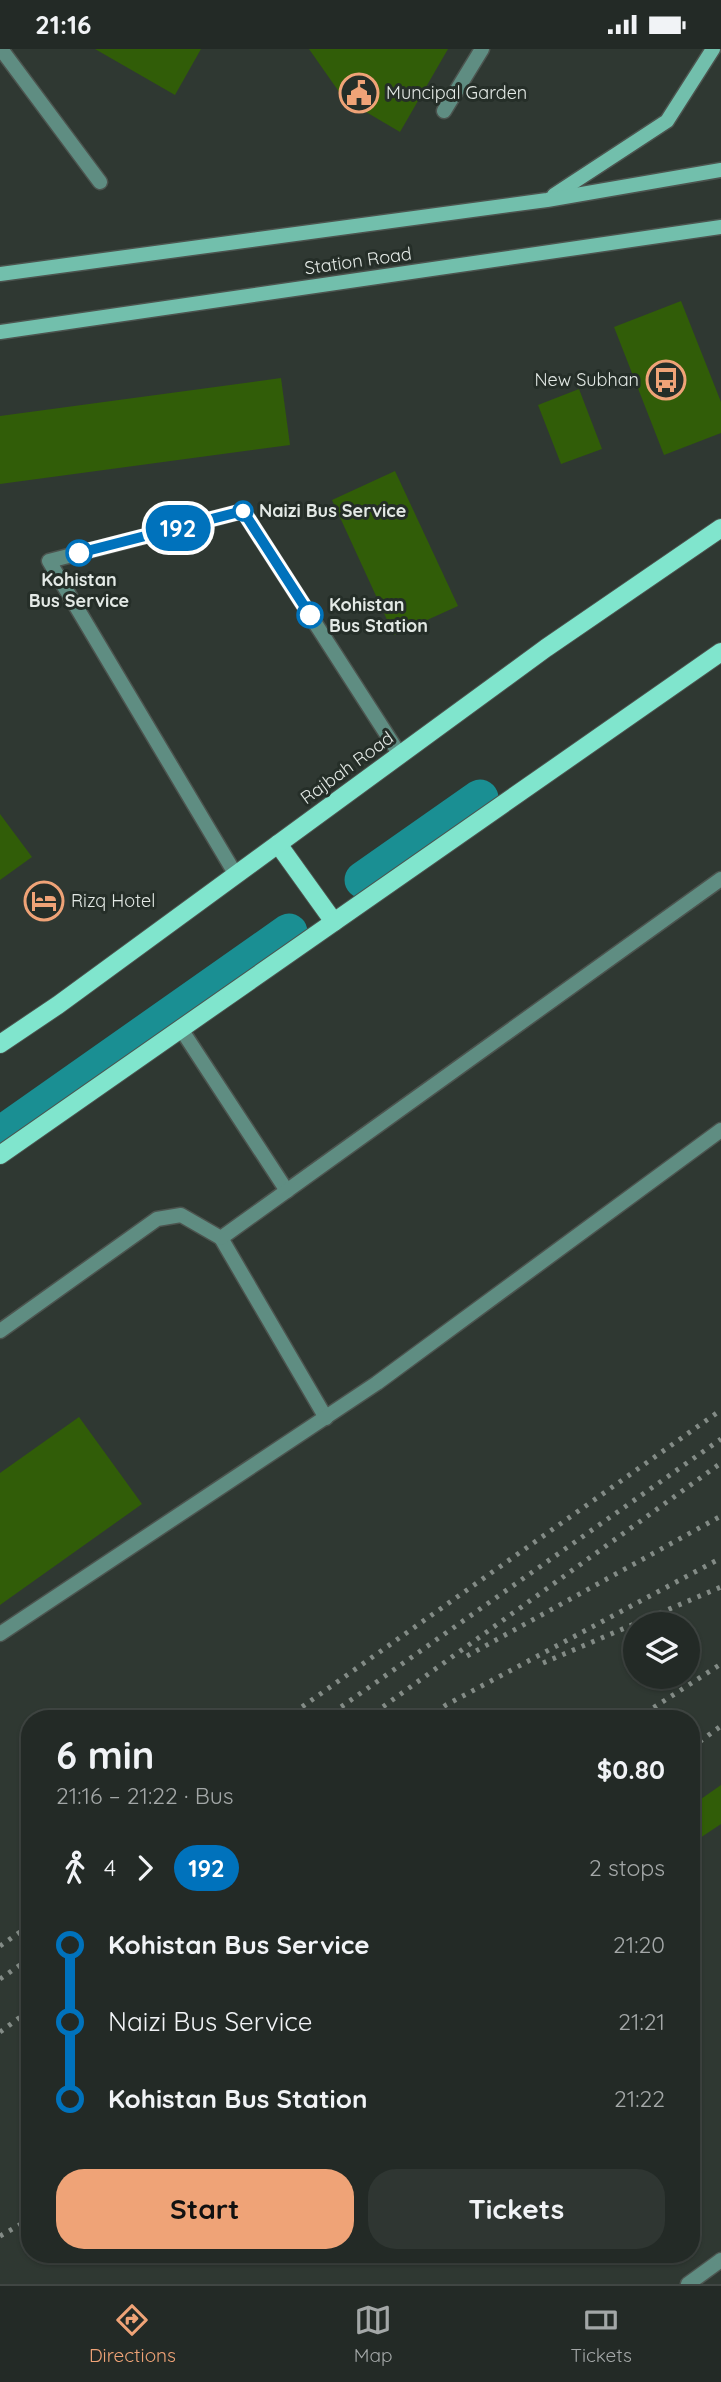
<!DOCTYPE html>
<html lang="en">
<head>
<meta charset="utf-8">
<style>
  :root { --surface:#232a26; --page:#2f3632; --text:#f1f3f6; --muted:#a3a7a7; --line:#404643; --accent:#efa377 }
  body { margin:0; font-family:Quicksand,sans-serif; background:var(--page); color:var(--text); height:100vh; display:flex; flex-direction:column; font-size:26px; white-space:nowrap }
  * { box-sizing:border-box; margin:0 }
  p { font-size:23px; color:var(--muted) }
  .icon { flex:none; width:38px; height:38px; fill:none; stroke:currentColor; stroke-width:2; stroke-linecap:round; stroke-linejoin:round }
  .map { position:relative; flex:1; overflow:hidden }
  .side { position:absolute; left:21px; top:1661px; width:679px; height:553px; display:flex; flex-direction:column; background:var(--surface); border-radius:28px; box-shadow:0 2px 5px #0004,0 0 0 2px var(--line) }
  .side>* { flex:none }
  .badge { padding:0 14px; border-radius:23px; font-size:24px; line-height:46px }
  .controls { position:absolute; left:623px; top:1563px; display:grid; gap:14px }
  .controls a { display:grid; place-items:center; width:77px; height:77px; border-radius:50%; background:var(--surface); box-shadow:0 2px 5px #0004,0 0 0 2px var(--line); font-size:35px }
  .map>.badge { position:absolute; translate:-50% -50%; box-shadow:0 0 0 4px #fff }
  .legs { display:flex; align-items:center; gap:10px; height:77px; padding:0 35px; font-size:23px }
  .legs p { margin-inline-start:auto }
  .summary { display:flex; align-items:center; justify-content:space-between; height:119px; padding:0 35px }
  h1 { font-size:38px; font-weight:700; line-height:52px }
  .button { display:flex; gap:14px; margin-top:auto; padding:14px 35px }
  .button a { flex:1; height:80px; border-radius:28px; background:var(--accent); color:#111; font-size:28px; font-weight:700; line-height:80px; text-align:center }
  .button a+a { background:var(--page); color:var(--text) }
  ul { padding:0 35px; list-style:none }
  li { display:flex; align-items:center; gap:24px; height:77px; font-size:26px }
  li i { display:grid; place-items:center; width:10px; height:100%; margin:0 9px; background:currentColor }
  li i::after { content:''; width:18px; height:18px; margin:-9px; border:5px solid; border-radius:50%; background:var(--surface) }
  li p { margin-inline-start:auto }
  li:first-child i { background:linear-gradient(#0000 50%,currentColor 0) }
  li:last-child i { background:linear-gradient(currentColor 50%,#0000 0) }
  .status { display:flex; justify-content:space-between; align-items:center; height:49px; padding:0 35px; background:var(--surface); direction:ltr }
  .status svg { height:19px; fill:currentColor }
  .tabs { display:flex; justify-content:space-around; align-items:center; height:98px; border-top:2px solid var(--line); background:var(--surface); font-size:19px; color:var(--muted) }
  .tabs a { display:grid; justify-items:center; gap:4px }
  .tabs .selected { color:var(--accent) }
  .map>svg:first-child { display:block }
  .lines { fill:none; stroke-linecap:round; stroke-linejoin:round }
  .canal { stroke:#1a8f93; stroke-width:37 }
  .building { fill:#315d08 }
  .service-casing { stroke:#4c544f; stroke-width:17 }
  .minor-casing { stroke:#4c544f; stroke-width:17 }
  .secondary-casing { stroke:#4c544f; stroke-width:17 }
  .primary-casing { stroke:#4c544f; stroke-width:20 }
  .service { stroke:#5f8d82; stroke-width:14 }
  .minor { stroke:#5f8d82; stroke-width:14 }
  .secondary { stroke:#72bfac; stroke-width:14 }
  .primary { stroke:#80e5cd; stroke-width:18 }
  .rail { stroke:#838b86; stroke-width:5; stroke-dasharray:3.5 7; stroke-linecap:butt }
  .line-1-casing { stroke:#fff; stroke-width:16 }
  .line-1 { stroke:#0072bc; stroke-width:10 }
  .stop-1-dot { fill:#fff; stroke:#0072bc; stroke-width:3.5 }
  .labels { text-anchor:middle; stroke-width:6; stroke-linejoin:round; paint-order:stroke }
  .poi-label { font-size:18px; fill:#e3e9e5; stroke:#252e28; text-anchor:start }
  .street-label { font-size:18px; fill:#e3e9e5; stroke:#252e28 }
  .stop-label { font-size:18px; font-weight:bold; fill:#e3e9e5; stroke:#252e28; text-anchor:start }
</style>
</head>
<body>
<div class="status"><b>21:16</b><svg viewBox="0 0 49 12"><path d="M0 12V9h3v3zM5 12V6h3v6zM10 12V3h3v9zM15 12V0h3v12zM26 1h20v11H26zM47 4h2v5h-2z"/></svg></div>
<div class="map">
<svg width="721" height="2235" viewBox="0 0 721 2235">
  <rect width="100%" height="100%" fill="#2f3832"/>
  <g class="lines">
    <!-- canal -->
    <g class="canal">
      <path d="M363 831 480 749"/>
      <path d="M0 1086 289 883"/>
    </g>
  </g>
  <!-- building -->
  <g class="building">
    <path d="M95 0H201L175 46Z"/>
    <path d="M309 0H448L400 83 344 50Z"/>
    <path d="M681 252 721 353V384L664 406 614 278Z"/>
    <path d="M281 329 290 396 0 435V367Z"/>
    <path d="M579 340 602 400 561 415 538 356Z"/>
    <path d="M395 422 458 557 394 586 332 451Z"/>
    <path d="M0 765 32 808 0 831Z"/>
    <path d="M79 1368 142 1455 0 1556V1424Z"/>
    <path d="M721 1736V1775L691 1795V1757Z"/>
  </g>
  <g class="lines">
    <defs>
      <g id="service">
        <path d="M444 62 482 0"/>
        <path d="M236 826 49 512 243 462 400 706"/>
      </g>
      <g id="minor">
        <path d="M1 0 100 133"/>
        <path d="M181 980 287 1142"/>
        <path d="M221 1189 326 1369"/>
        <path d="M0 1282 157 1170 181 1166 221 1189 721 830"/>
        <path d="M0 1585 377 1334 721 1081"/>
        <path d="M688 2235 721 2211"/>
      </g>
      <g id="secondary">
        <path d="M554 146 667 72 713 0"/>
        <path d="M0 225 547 151 721 121"/>
        <path d="M0 283 721 178"/>
      </g>
      <g id="primary">
        <path d="M278 795 334 873"/>
        <path d="M0 995 58 956 546 599 721 479"/>
        <path d="M0 1106 721 603"/>
      </g>
    </defs>
    <!-- service casing -->
    <use href="#service" class="service-casing"/>
    <!-- minor casing -->
    <use href="#minor" class="minor-casing"/>
    <!-- secondary casing -->
    <use href="#secondary" class="secondary-casing"/>
    <!-- primary casing -->
    <use href="#primary" class="primary-casing"/>
    <!-- service -->
    <use href="#service" class="service"/>
    <!-- minor -->
    <use href="#minor" class="minor"/>
    <!-- secondary -->
    <use href="#secondary" class="secondary"/>
    <!-- primary -->
    <use href="#primary" class="primary"/>
    <!-- rail -->
    <g class="rail">
      <path d="M467 1607 721 1467"/>
      <path d="M543 1614 721 1538"/>
      <path d="M285 1670 721 1361"/>
      <path d="M324 1670 721 1390"/>
      <path d="M366 1670 721 1414"/>
      <path d="M427 1670 446 1656 721 1509"/>
      <path d="M636 1670 721 1615"/>
      <path d="M691 1699 721 1677"/>
      <path d="M0 1897 30 1876"/>
      <path d="M0 1930 30 1909"/>
      <path d="M0 1983 30 1961"/>
      <path d="M0 2187 30 2170"/>
    </g>
  </g>
  <g class="lines">
    <defs>
      <path id="line-1" d="M79 504 243 462 310 566"/>
    </defs>
    <!-- line-1 casing -->
    <use href="#line-1" class="line-1-casing"/>
    <!-- line-1 -->
    <use href="#line-1" class="line-1"/>
  </g>
  <!-- icons -->
  <defs>
    <symbol id="civic-ring" viewBox="-11 -11 22 22"><circle r="9.5" fill="#252e28" stroke="#efa377" stroke-width="1.5"/><path d="M-.6-6.5H3V-4.5H.6V-3L4-1V1h2V6H-6V1h2V-1L-.6-3ZM-1.2 2.5V6h2.4V2.5Z" fill="#efa377"/></symbol>
    <symbol id="bus-ring" viewBox="-11 -11 22 22"><circle r="9.5" fill="#252e28" stroke="#efa377" stroke-width="1.5"/><path d="M-5-6H5V4H4V6H2V4H-2V6H-4V4H-5ZM-3.5-4V0h7V-4ZM-3.5 1.2v1.5H-2V1.2ZM2 1.2v1.5H3.5V1.2Z" fill="#efa377"/></symbol>
    <symbol id="hotel-ring" viewBox="-11 -11 22 22"><circle r="9.5" fill="#252e28" stroke="#efa377" stroke-width="1.5"/><path d="M-6-4.5h1.5V1H6V5H4.5V3h-9V5H-6ZM-4 0a1.8 1.8 0 1 1 3.6 0ZM.5 0V-2.5h3Q6-2.5 6 0Z" fill="#efa377"/></symbol>
  </defs>
  <g fill-rule="evenodd">
    <use href="#civic-ring" x="337" y="22" width="44" height="44"/>
    <use href="#bus-ring" x="644" y="309" width="44" height="44"/>
    <use href="#hotel-ring" x="22" y="830" width="44" height="44"/>
  </g>
  <!-- markers -->
  <g class="stop-1-dot">
    <circle cx="243" cy="462" r="9"/>
    <circle cx="79" cy="504" r="12"/>
    <circle cx="310" cy="566" r="12"/>
  </g>
  <g class="labels">
    <!-- poi labels -->
    <g class="poi-label">
      <text x="386" y="50">Muncipal Garden</text>
      <text x="639" y="337" text-anchor="end">New Subhan</text>
      <text x="71" y="858">Rizq Hotel</text>
    </g>
    <!-- street labels -->
    <g class="street-label">
      <text transform="translate(358 212) rotate(-8)" y="6">Station Road</text>
      <text transform="translate(347 719) rotate(-36)" y="6">Rajbah Road</text>
    </g>
    <!-- stop labels -->
    <g class="stop-label">
      <text x="259" y="468">Naizi Bus Service</text>
      <text x="79" y="537" text-anchor="middle">Kohistan<tspan x="79" dy="21">Bus Service</tspan></text>
      <text x="329" y="562">Kohistan<tspan x="329" dy="21">Bus Station</tspan></text>
    </g>
  </g>
</svg>
<div class="controls">
<a><svg class="icon" aria-label="layers" viewBox="0 0 24 24"><path d="M12 4l9 5-9 5-9-5zM3 14l9 5 9-5"/></svg></a>
</div>
<b class="badge" style="left:178px;top:479px;background:#0072bc;color:#fff">192</b>
<section class="side">
<div class="summary"><div><h1>6 min</h1><p>21:16 – 21:22 · Bus</p></div><b>$0.80</b></div>
<div class="legs"><svg class="icon" aria-label="walk" viewBox="0 0 24 24"><circle cx="13" cy="4" r="2"/><path d="M13 8l-2 6 4 7M11 14l-3 7M7 12l3-4h3l4 4"/></svg>4<svg class="icon" aria-label="forward" viewBox="0 0 24 24"><path d="M9 5l7 7-7 7"/></svg><b class="badge" style="background:#0072bc;color:#fff">192</b><p>2 stops</p></div>
<ul>
<li><i style="color:#0072bc"></i><b>Kohistan Bus Service</b><p>21:20</p></li>
<li><i style="color:#0072bc"></i><span>Naizi Bus Service</span><p>21:21</p></li>
<li><i style="color:#0072bc"></i><b>Kohistan Bus Station</b><p>21:22</p></li>
</ul>
<div class="button"><a>Start</a><a>Tickets</a></div>
</section>
</div>
<nav class="tabs">
<a class="selected"><svg class="icon" aria-label="directions" viewBox="0 0 24 24"><path d="M12 3l9 9-9 9-9-9zM9 14v-3h6M13 9l2 2-2 2"/></svg>Directions</a>
<a><svg class="icon" aria-label="map" viewBox="0 0 24 24"><path d="M3 6l6-2 6 2 6-2v14l-6 2-6-2-6 2zM9 4v14M15 6v14"/></svg>Map</a>
<a><svg class="icon" aria-label="tickets" viewBox="0 0 24 24"><path d="M3 7h18v10H3zM15 7v10"/></svg>Tickets</a>
</nav>
</body>
</html>
